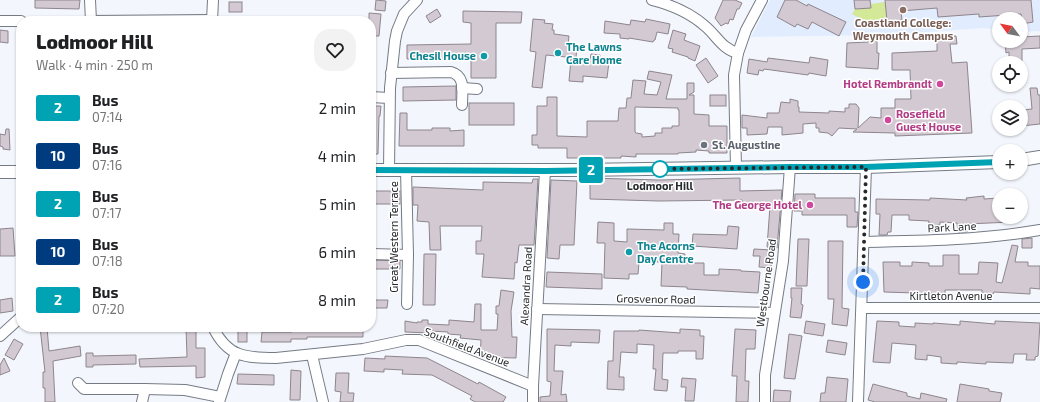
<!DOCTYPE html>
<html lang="en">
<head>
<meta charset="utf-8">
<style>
  :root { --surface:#fff; --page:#f2f2f2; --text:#202124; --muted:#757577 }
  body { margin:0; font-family:"Exo 2",sans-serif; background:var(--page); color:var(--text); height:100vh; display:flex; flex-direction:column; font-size:15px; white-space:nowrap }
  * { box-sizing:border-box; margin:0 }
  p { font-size:13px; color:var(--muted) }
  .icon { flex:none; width:22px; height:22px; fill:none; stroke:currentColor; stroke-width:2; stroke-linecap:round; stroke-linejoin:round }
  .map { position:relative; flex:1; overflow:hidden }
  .details { position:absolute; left:16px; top:16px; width:360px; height:316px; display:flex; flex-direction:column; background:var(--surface); border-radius:16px; box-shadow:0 1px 3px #0004 }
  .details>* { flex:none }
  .badge { padding:0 8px; border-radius:3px; font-size:14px; line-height:26px }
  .needle { width:26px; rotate:302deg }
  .buttons { position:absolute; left:992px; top:12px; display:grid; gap:8px }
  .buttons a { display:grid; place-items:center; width:36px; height:36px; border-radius:50%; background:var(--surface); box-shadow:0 1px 3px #0004; font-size:20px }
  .you { position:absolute; width:20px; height:20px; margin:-10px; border:3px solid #fff; border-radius:50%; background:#1a73e8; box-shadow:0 0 0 6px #1a73e833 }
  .map>.badge { position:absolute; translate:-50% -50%; box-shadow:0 0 0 2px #fff }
  .round { display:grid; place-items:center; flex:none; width:42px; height:42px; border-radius:16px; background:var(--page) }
  .head { display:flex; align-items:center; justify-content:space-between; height:68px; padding:0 20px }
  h1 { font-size:19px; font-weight:800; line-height:30px }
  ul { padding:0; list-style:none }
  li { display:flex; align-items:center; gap:12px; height:48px; padding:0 20px }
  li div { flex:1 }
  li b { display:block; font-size:15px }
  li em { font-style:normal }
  li .badge { min-width:44px; font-weight:700; text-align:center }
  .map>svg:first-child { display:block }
  .built { fill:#e1edfe }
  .green { fill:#d3e998 }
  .building { fill:#d3c9d2; stroke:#8e858d; fill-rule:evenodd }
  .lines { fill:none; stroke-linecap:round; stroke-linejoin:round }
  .minor-casing { stroke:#757b85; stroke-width:12 }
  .major-casing { stroke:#757b85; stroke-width:14 }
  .minor { stroke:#fff; stroke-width:10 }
  .major { stroke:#fff; stroke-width:12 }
  .line-casing { stroke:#fff; stroke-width:9 }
  .line { stroke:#00a3b4; stroke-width:6 }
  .walk { stroke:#26292d; stroke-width:4; stroke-dasharray:0 7.2 }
  .education-dot { fill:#8d6e63; stroke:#fff; stroke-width:1.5 }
  .culture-dot { fill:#0f9aa8; stroke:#fff; stroke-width:1.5 }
  .hotel-dot { fill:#d1479c; stroke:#fff; stroke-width:1.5 }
  .worship-dot { fill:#6b7280; stroke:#fff; stroke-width:1.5 }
  .stop-dot { fill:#fff; stroke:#00a3b4; stroke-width:2 }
  .labels { text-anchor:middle; stroke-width:3; stroke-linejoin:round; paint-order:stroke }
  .education-label { font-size:11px; font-weight:bold; fill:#785e54; stroke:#fff }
  .culture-label { font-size:11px; font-weight:bold; fill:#0d838f; stroke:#fff; text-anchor:start }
  .hotel-label { font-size:11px; font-weight:bold; fill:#b23c85; stroke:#fff; text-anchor:end }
  .worship-label { font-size:11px; font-weight:bold; fill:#5b616d; stroke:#fff; text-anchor:start }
  .stop-label { font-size:11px; font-weight:bold; fill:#26292d; stroke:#fff }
  .street-label { font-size:11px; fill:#26292d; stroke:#fff }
</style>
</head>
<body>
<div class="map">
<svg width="1040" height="402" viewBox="0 0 1040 402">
  <rect width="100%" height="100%" fill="#f3f7fd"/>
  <!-- built -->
  <path class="built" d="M770 0H1040V31L1021 32V19H999V30L984 28 885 35 751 37Z"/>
  <!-- green -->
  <path class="green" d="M885 2 887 21C871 23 866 22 852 14L855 9 871 8V4Z"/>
  <!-- building -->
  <g class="building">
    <path d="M35 0H80L79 9 35 8Z"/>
    <path d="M376 0 386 1 385 11 375 10Z"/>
    <path d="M723 0H735L742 3 739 9H737L733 20 730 19 728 24 726 23 721 26 715 18Z"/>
    <path d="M785 0H796L807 6 808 4 846 22 839 36 812 22 808 29 797 24 795 27 777 17Z"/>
    <path d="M854 0H870L871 8 855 9Z"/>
    <path d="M885 0H1031L1033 22 1022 24 1021 14 979 17V14L938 17 937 8 901 11 902 20 887 21Z"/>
    <rect x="229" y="2" width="13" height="10"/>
    <path d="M437 9 441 16 430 23 426 16Z"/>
    <path d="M463 11 522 12 521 23H496V78H471V58L407 59V45L471 44V23L463 22Z"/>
    <path d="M369 13 381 14 379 36H371V21H369Z"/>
    <path d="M533 19 545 20 544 23 553 24 552 30H554V34L569 36 568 45 577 46 576 58 546 55 542 88 532 87 536 52 530 51Z"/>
    <path d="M646 19 670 24 668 34 657 32 655 40H654L653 42 629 38V39L620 38V34L604 33 605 21 630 25 631 20 645 22Z"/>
    <path d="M0 30 8 31V43L0 42Z"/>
    <path d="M673 30 686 34 684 40 700 46 695 61 688 58V57L672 52 673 49 668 48Z"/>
    <path d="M937 36H956L957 44H950L952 63 967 62 972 133 895 136V133L853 132 857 129 839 128 832 136 828 133 819 132V128H816V123L803 124V133L782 135V127H768L767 134 747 135V128H742V115L767 118V113H779L781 102 790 103V99L798 101V107H799V112L829 113V111L845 112V108H849V104H856L859 108 858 128 870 117 881 118V108H895V99H911L910 70H892V53L937 51Z"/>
    <path d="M1040 36V48L1022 49V62L1009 63V52L1006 53 1005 41H1021V37Z"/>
    <path d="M868 41H877V53H879L878 69 846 67 847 43 868 42Z"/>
    <path d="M591 54 600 55 599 61 609 62 607 78 583 76V82L569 81 571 59 590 60Z"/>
    <path d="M810 57 828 60 826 76 809 73 808 75 764 69 763 71 759 70 758 75 747 73 749 59 767 62 768 58 809 63Z"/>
    <path d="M706 58 718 76 708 83 696 65Z"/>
    <path d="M649 71 672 75 666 99H687V83H694V92L689 95H694V114L709 115V126H727V153H709V151L696 150V152L678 153V154H636V157L621 156V158H567V148H538V145H532V135H537V106H547V97H557V136L587 137V121H618L619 108H626L627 98H631L633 80 646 81 644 94 657 95 661 82 647 79ZM635 107 678 108V110H679V126H672V128H662V133H655V136L642 137V134L636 133 635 132Z"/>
    <path d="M456 86V100L403 101V87Z"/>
    <path d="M1030 88H1037L1038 95H1040V124L1021 126V110L1032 109Z"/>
    <rect x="710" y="95" width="16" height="11"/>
    <rect x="469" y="103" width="45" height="22"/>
    <path d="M371 106H381L380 116H379L378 154H371Z"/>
    <path d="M400 113H407V130H432V128H450V131L464 130V146H399Z"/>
    <path d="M6 129H9L10 150 3 149V147L0 146V134L5 135Z"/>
    <path d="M590 178 659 180 740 178V191L782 190 777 248 767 247 770 206H742V200L659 201 590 199Z"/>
    <path d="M533 179H538L534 245H519L517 263 515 262 514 279 482 277 484 254H476V241H481L482 226H440L441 250H430L429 222 417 221 418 205H413V187L483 190V182L532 183Z"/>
    <path d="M551 180 577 181 574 245H560L559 259 547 258Z"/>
    <rect x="371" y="191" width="29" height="13"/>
    <path d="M795 194H815V198H855V212H858L857 227H847V215H802V211H794Z"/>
    <path d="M984 196V199L999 198V217H1012V222L966 224 967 232H958L957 223 940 222V225H937L936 231 928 230 929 221 909 220V215H892L891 232H888L887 235H879L880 214H876V199L930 200V198L967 200 966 198Z"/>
    <path d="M598 222 614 223V241L627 242V229L664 230V223H673V234H679L678 253 685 254 684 263H704V275H719V269L741 270V271L760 272 758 293 687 289V287L661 286 662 262H639L638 274H629V279L604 278 605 243H597Z"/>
    <path d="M728 226 739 227 737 249 692 246 693 234 727 235Z"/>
    <path d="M13 228 15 256H0V229Z"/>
    <path d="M1032 238V248H1022V239Z"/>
    <path d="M798 239H809L807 286H796Z"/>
    <path d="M828 241H843L842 308 849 309 847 326 832 324 834 299H828Z"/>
    <path d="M1012 245 1018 246 1015 262H1028V266H1040V289L1030 288V294L994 292 993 294 982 293V290H945V294L884 292 883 262H900V266H912V262L929 263V266H943V255H959V274H978L979 262 998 263 996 282 1002 283Z"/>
    <path d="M754 249 772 250 771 268 759 267 760 256H753Z"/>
    <path d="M424 254H436L435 305H423Z"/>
    <path d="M371 260 400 261V269H371Z"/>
    <path d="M547 272 602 274V289L546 287Z"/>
    <path d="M791 288H802L801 304 803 305 801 318 790 317 792 298H791Z"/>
    <path d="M501 290 514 292 511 311 512 337H517L516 358 480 357 481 340 460 338 461 335 448 334V332L430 331V333L405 332V321L417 323V322H422V320H428V324L449 325V320L474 322 475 304H481V330H497L498 314H496V306H499Z"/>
    <path d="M12 298 13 311 0 313V300Z"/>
    <path d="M371 300H388L387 308H371Z"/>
    <path d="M806 321 825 324 823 336 804 333Z"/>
    <path d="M877 321 899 322V326L915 327V323L933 324V323L960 325V321L995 324V321L1040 323 1038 356 1035 357V360H1026L1027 354H1014L1013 363 986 362V364L957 362V364L941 363V357L927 355V360L915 359 916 345 892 343 890 363 873 362Z"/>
    <path d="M40 327H47L49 351 80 346 81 356 53 361 55 402H45V388H43V372H45Z"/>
    <path d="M186 327H193V331H196V348H205V377L196 378V366L140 367 139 359 187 357Z"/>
    <rect x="238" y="327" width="9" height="15"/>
    <path d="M309 327H363V337H307V339H291V342H261L262 332H292V329H309Z"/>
    <path d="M547 329 600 330 599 343 571 342V346L555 345 554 371H563L561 395 566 394 567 402H540V397L550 396 551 382 547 381Z"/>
    <path d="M680 329 700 330V336H704L703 359H696V351H678V353H663L662 379 668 380 667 391 654 390 656 369H653L654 345 637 344V353L621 352 619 377H624V390L607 389 608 361H613L614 331H639V330L680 333Z"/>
    <path d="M735 329 756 330 755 349H746L745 381H749L748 402H736L737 376H732Z"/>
    <path d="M789 334 802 336 795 379 784 378Z"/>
    <path d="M14 339 23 344 14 360 5 355Z"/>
    <path d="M828 340 847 343 845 355 826 352Z"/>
    <path d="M86 353H93V356L136 355V364L93 365V367H86Z"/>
    <path d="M385 356 427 358 478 384 479 382 506 397 503 402H475L470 399 472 396 432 375 402 374 403 370 384 369V372L364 371 365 358 385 359Z"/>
    <path d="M4 358 10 371 0 375V365Z"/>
    <path d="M291 370 301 371 300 400H290Z"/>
    <path d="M336 373H349L348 393H354L353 402H340L341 392 335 391Z"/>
    <path d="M238 374 274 375V385L237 384Z"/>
    <path d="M827 377 848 379 846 402H820L821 393H825Z"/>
    <path d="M682 378 696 379 694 401H685L686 387H681Z"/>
    <path d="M873 384 907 393V396L920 399 921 393 947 399 946 402H875L868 400Z"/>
    <path d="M960 384 989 389V391L1002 393 1000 402H957Z"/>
    <path d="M774 390 791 391 790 402H773Z"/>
  </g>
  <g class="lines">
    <defs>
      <g id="minor">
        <path d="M90 0 91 21"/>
        <path d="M652 0C672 5 689 12 705 26 717 36 722 49 738 53L734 75 736 168"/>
        <path d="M0 21H21"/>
        <path d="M89 21 212 20"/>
        <path d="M212 21 213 0"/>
        <path d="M738 53 746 30 762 0"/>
        <path d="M391 73 451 72C466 76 462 92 462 105"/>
        <path d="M462 88 477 89"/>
        <path d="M371 97 389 98"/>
        <path d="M389 170 390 88 395 41 397 31 404 14 417 0"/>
        <path d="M406 170 408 255 407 304"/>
        <path d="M865 242C923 241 982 240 1040 230"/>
        <path d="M371 254 408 255"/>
        <path d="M862 308H1040"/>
        <path d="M537 309 774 313"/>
        <path d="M213 327C227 357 246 358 276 358L363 349 406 340H419L533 386"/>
        <path d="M0 336 21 317"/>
        <path d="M312 355 323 402"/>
        <path d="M78 383 84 389H145L185 390 220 397"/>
        <path d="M142 402 145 389"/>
        <path d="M219 402 228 374 236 353"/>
        <path d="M533 402V386L545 171"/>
        <path d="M765 402V375L783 261 790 167"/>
        <path d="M858 402 866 167"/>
      </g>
      <g id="major">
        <path d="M1021 160 1040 157"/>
        <path d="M371 170H579L790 167H866L999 162"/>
        <path d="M0 172H21"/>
      </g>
    </defs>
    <!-- minor casing -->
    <use href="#minor" class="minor-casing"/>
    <!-- major casing -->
    <use href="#major" class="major-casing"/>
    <!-- minor -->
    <use href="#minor" class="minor"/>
    <!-- major -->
    <use href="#major" class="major"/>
  </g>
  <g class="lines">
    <defs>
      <path id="line" d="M371 170 545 171 790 167H866L999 162"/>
    </defs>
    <!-- line casing -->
    <use href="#line" class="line-casing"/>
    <!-- line -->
    <use href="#line" class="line"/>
    <!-- walk -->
    <path class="walk" d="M660 169 866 167 863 282"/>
  </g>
  <!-- markers -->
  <circle class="education-dot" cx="903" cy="10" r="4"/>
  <g class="culture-dot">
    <circle cx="558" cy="53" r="4"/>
    <circle cx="484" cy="56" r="4"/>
    <circle cx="629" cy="252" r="4"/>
  </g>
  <g class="hotel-dot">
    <circle cx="940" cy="84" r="4"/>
    <circle cx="888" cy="120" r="4"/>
    <circle cx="810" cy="205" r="4"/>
  </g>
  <circle class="worship-dot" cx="704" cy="145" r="4"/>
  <circle class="stop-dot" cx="660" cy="169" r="8"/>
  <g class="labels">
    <!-- education labels -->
    <g class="education-label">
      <text x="903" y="27">Coastland College:<tspan x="903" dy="13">Weymouth Campus</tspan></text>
    </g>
    <!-- culture labels -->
    <g class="culture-label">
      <text x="566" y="51">The Lawns<tspan x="566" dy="13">Care Home</tspan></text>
      <text x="476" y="60" text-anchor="end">Chesil House</text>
      <text x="637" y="250">The Acorns<tspan x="637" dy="13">Day Centre</tspan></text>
    </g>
    <!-- hotel labels -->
    <g class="hotel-label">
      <text x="932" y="88">Hotel Rembrandt</text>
      <text x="896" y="118" text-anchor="start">Rosefield<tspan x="896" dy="13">Guest House</tspan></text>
      <text x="802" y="209">The George Hotel</text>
    </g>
    <!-- worship labels -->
    <g class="worship-label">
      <text x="712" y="149">St. Augustine</text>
    </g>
    <!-- stop labels -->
    <g class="stop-label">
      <text x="660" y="190">Lodmoor Hill</text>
    </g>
    <!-- street labels -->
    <g class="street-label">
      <text transform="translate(952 227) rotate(-3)" y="4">Park Lane</text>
      <text transform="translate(394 237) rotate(-90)" y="4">Great Western Terrace</text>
      <text transform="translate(766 283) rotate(-82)" y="4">Westbourne Road</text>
      <text transform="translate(526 286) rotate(-87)" y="4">Alexandra Road</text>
      <text x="951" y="300">Kirtleton Avenue</text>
      <text transform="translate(656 299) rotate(1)" y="4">Grosvenor Road</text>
      <text transform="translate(467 347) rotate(21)" y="4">Southfield Avenue</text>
    </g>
  </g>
</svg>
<div class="buttons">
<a><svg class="needle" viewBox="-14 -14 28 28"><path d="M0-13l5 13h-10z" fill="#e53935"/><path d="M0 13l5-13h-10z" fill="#757577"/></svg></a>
<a><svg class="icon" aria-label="locate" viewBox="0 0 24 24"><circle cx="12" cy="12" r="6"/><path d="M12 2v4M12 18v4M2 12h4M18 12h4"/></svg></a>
<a><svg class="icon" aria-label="layers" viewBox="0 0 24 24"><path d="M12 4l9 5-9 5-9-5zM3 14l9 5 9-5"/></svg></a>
<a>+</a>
<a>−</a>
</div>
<div class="you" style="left:863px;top:282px"></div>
<b class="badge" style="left:591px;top:170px;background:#00a3b4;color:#fff">2</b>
<section class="details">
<div class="head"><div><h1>Lodmoor Hill</h1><p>Walk · 4 min · 250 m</p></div><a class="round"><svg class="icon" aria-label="heart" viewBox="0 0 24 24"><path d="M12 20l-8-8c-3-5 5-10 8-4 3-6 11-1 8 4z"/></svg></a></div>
<ul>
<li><span class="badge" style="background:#00a3b4;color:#fff">2</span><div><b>Bus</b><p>07:14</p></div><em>2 min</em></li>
<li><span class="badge" style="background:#003b80;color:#fff">10</span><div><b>Bus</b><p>07:16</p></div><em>4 min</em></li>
<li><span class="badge" style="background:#00a3b4;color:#fff">2</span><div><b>Bus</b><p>07:17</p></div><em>5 min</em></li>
<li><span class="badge" style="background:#003b80;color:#fff">10</span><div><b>Bus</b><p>07:18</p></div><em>6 min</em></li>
<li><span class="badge" style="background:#00a3b4;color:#fff">2</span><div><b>Bus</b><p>07:20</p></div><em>8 min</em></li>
</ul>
</section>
</div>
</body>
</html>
